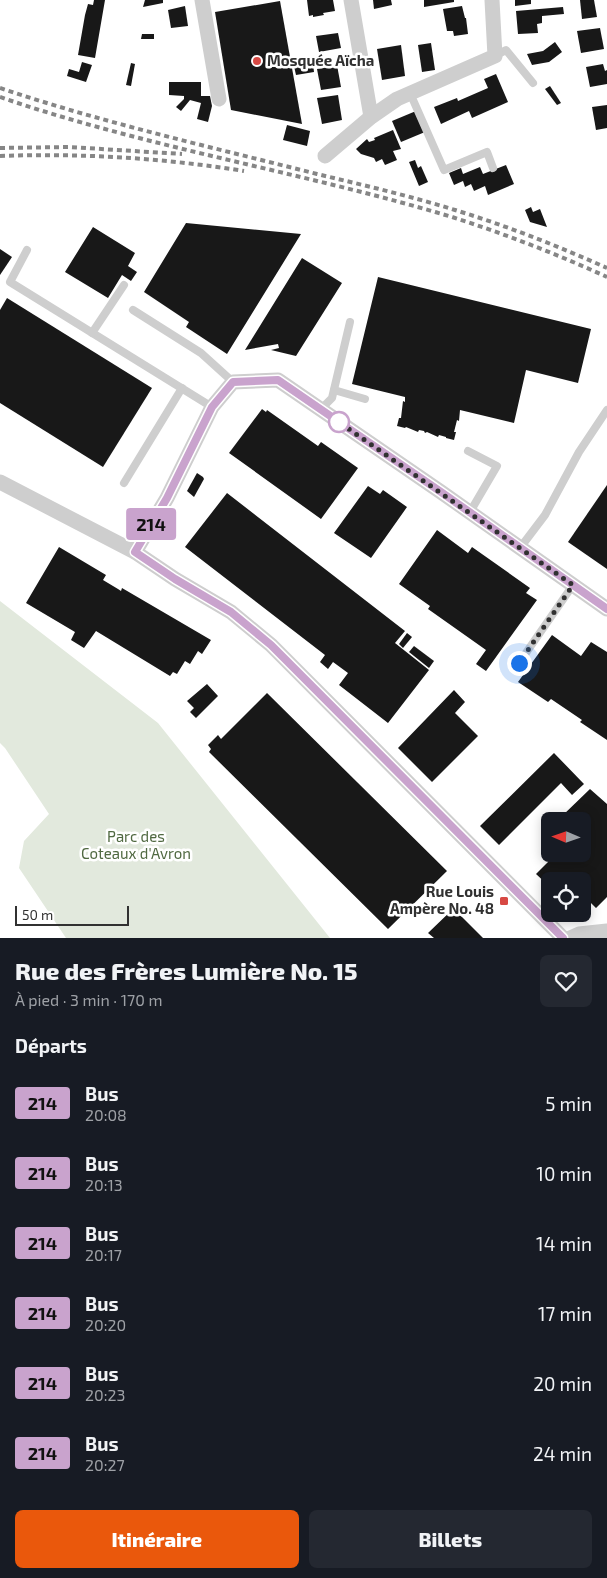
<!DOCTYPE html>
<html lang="fr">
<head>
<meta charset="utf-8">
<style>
  :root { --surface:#171b24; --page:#242831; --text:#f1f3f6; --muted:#9ea1a6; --accent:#ea580c }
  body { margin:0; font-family:"Exo 2",sans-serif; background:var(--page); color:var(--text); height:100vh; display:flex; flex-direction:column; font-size:19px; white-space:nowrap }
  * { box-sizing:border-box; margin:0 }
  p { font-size:16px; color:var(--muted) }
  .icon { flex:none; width:28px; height:28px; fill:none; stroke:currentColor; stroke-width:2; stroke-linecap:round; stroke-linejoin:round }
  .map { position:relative; height:938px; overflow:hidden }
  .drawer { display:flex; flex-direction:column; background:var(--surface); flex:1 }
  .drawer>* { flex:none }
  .badge { padding:0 10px; border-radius:4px; font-size:18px; line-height:32px }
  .needle { width:32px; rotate:272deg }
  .buttons { position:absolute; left:541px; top:812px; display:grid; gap:10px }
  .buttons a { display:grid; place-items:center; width:50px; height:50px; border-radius:8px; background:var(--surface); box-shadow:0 2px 12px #0003; font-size:25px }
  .scale { position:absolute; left:15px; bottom:12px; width:114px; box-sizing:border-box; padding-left:5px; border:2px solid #313131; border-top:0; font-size:14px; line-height:18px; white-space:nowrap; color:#313131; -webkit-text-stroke:4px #fff; paint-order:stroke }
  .you { position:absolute; width:25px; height:25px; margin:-12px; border:4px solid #fff; border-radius:50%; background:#1a73e8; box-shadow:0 0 0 8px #1a73e833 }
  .map>.badge { position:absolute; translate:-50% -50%; box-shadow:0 0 0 2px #fff }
  h2 { padding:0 15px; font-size:19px; line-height:45px }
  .round { display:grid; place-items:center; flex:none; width:52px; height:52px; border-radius:8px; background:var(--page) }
  .overview { display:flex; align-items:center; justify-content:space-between; height:85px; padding:0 15px }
  h1 { font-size:24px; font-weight:800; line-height:38px }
  .primary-button { display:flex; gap:10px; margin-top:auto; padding:10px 15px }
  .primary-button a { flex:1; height:58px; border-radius:8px; background:var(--accent); color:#fff; font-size:20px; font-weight:800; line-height:58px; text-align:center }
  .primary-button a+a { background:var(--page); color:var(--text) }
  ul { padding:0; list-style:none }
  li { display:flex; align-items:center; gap:15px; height:70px; padding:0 15px }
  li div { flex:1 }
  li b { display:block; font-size:19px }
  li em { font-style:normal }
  li .badge { min-width:55px; font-weight:700; text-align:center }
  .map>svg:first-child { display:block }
  .green { fill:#e2e9dd }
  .building { fill:#181818 }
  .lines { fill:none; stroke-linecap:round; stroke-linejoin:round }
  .lane { stroke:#cecece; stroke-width:8 }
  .street { stroke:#cecece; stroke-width:15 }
  .rail { stroke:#868686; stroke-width:4; stroke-dasharray:5 4; stroke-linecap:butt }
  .line-casing { stroke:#fff; stroke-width:11 }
  .line { stroke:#c9a3cd; stroke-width:8 }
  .walk { stroke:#313131; stroke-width:5; stroke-dasharray:0 9 }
  .poi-dot { fill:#d74944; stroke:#fff; stroke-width:2 }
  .stop-dot { fill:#fff; stroke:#c9a3cd; stroke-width:2.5 }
  .labels { text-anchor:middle; stroke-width:5; stroke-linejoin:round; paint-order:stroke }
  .poi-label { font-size:15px; font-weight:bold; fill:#313131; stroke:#fff; text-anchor:start }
  .park-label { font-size:15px; fill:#506941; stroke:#fff }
</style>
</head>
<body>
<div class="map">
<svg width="607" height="938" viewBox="0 0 607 938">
  <rect width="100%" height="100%" fill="#fff"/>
  <!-- green -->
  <path class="green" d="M0 601 158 723 330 938H66L19 868 24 841 49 814 5 748 0 743Z"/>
  <!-- building -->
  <g class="building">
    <path d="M94 0H105L95 58 78 55 85 15 88 4 93 5Z"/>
    <path d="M145 0H163V3L143 7Z"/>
    <path d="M307 0H333L335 11 323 13 324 15 313 17V15L309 16Z"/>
    <path d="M373 0H391L392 5 374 9Z"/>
    <path d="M424 0H454V2L424 7Z"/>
    <path d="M515 0H531V4L515 6Z"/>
    <path d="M580 0H594L597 17 582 19Z"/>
    <path d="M280 1 302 124 231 110 215 12Z"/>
    <path d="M185 6 188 26 171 28 168 10Z"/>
    <path d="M462 6 465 18H466L468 34 454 36 453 31H447L443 9Z"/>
    <path d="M563 7 564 14 542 16V23L537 24 538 33 518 34 516 11Z"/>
    <path d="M600 28 604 49 581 53 577 31Z"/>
    <path d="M338 33 341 48 319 52 316 36Z"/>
    <path d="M142 34H154V39H141Z"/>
    <path d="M555 42 562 52 549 62 532 65 527 54 543 51Z"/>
    <path d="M431 43 435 70 422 72 418 45Z"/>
    <path d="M401 45 405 76 382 80 377 49Z"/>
    <path d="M82 62 92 65 86 82 67 76 69 69 79 72Z"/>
    <path d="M131 63 135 64 131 86 126 85Z"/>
    <path d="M313 63 314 72 296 75 294 66Z"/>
    <path d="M603 64 605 71 607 70V84L590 87 586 67Z"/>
    <path d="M337 65 341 87 321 90 317 69Z"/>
    <path d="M496 74 508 102 472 118 469 111 441 124 434 107 457 98 458 101 488 88 484 79Z"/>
    <path d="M169 82H201V96H210L212 106 208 122 197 119 201 103 190 100 181 111 176 107 184 99V96L169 95Z"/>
    <path d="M550 86 561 103 557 105 545 89Z"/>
    <path d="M338 95 342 120 322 124 317 98Z"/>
    <path d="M607 105V128L596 130 592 107Z"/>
    <path d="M416 111 425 132 401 142 392 121Z"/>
    <path d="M287 125 310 131 307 146 283 140Z"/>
    <path d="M393 130 401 149 393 151 397 160 385 165 382 159 376 162 374 158 361 154 356 149 367 139 369 142 375 140 374 138Z"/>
    <path d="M415 160 418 168 421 166 428 182 419 186 409 162Z"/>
    <path d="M506 165 514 184 488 195 485 186 474 191 471 184 465 187 463 181 454 185 449 173 461 168 463 174 480 167 483 174Z"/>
    <path d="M531 207 533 212 540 209 547 227 530 222 525 210Z"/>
    <path d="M186 223 301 234 227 354 186 327 189 322 144 292Z"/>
    <path d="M93 227 135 253 128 266 137 272 131 281 122 275 108 298 65 272Z"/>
    <path d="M0 249 12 257 0 275Z"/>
    <path d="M302 258 342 283 296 356 271 350 279 348 278 344 245 350Z"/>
    <path d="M378 277 591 329 578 383 526 370 514 423 460 410 459 421 457 420 454 432H456L454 440 446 438V437L439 435 438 437 427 432 425 433 424 431 419 430 418 432 406 427 405 428 397 426 399 418H401L403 401 405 402V397L352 384Z"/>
    <path d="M7 298 152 388 103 467 0 403V310Z"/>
    <path d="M262 409 266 412 267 410 318 446 321 442 358 468 321 519 229 453Z"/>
    <path d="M197 473 203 477 204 479 194 497 187 491Z"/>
    <path d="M607 485V569L568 542Z"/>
    <path d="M368 486 380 494 383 490 407 507 371 558 334 533Z"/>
    <path d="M227 493 405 631 395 643 429 670 388 723 339 685 348 673 333 662 328 669 320 662 325 655 185 547Z"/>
    <path d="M437 530 468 553 472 547 530 588 526 593 537 600 486 671 476 664 486 650 428 609 430 606 399 584Z"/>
    <path d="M59 547 106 575 103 580 118 589 121 591 122 588 211 640 202 654 198 651 190 664 185 661 177 674 173 672 170 676 96 631 84 648 71 640 75 632 26 603Z"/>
    <path d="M407 633 412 637 403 648 399 644Z"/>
    <path d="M552 635 581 656 591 642 607 652V740L580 722 582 720 551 699 548 702 518 682Z"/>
    <path d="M414 646 434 661 429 668 409 652Z"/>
    <path d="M207 684 218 696 196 718 190 712 194 708 187 701Z"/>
    <path d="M454 690 465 702 455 713 478 736 432 782 398 748Z"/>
    <path d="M267 693 447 871 388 929 209 752 211 749 208 745 218 735 221 739Z"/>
    <path d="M554 753 584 784 572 795 561 783 499 845 480 826Z"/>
    <path d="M590 789 607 804V897L596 908 582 894V881H550V887L536 874 556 854H582V821H565L561 817Z"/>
    <path d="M454 908 456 911 459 908 463 913 461 916 483 938H434L428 933Z"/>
  </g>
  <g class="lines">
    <!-- lane -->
    <g class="lane">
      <path d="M495 56 506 50 533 83"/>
      <path d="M410 93 444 170 487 152 493 168"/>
      <path d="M27 250 10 282 212 407"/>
      <path d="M133 310 201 353 233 382"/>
      <path d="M92 333 124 285"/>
      <path d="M334 390 365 399"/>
      <path d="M321 409 332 398 350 322"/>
      <path d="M468 451 497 466 470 512"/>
      <path d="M124 483 182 388"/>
      <path d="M520 548 545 515 579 452 607 410"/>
      <path d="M519 663 573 585"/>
    </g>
    <!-- street -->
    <g class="street">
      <path d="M202 0 219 99"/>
      <path d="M351 0 371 117"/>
      <path d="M325 156 371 117 397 99 495 56 492 0"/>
      <path d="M0 482 135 552 175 579 231 612 271 645 563 938"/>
      <path d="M135 552 167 498 212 407 233 382 278 380 441 492 607 609"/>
      <path d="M570 938 579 934 607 931"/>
    </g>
    <!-- rail -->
    <g class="rail">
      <path d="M0 88C104 123 211 147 317 174 363 185 410 196 455 210 507 226 558 246 607 268"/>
      <path d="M0 97C148 148 303 172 452 217 505 234 557 254 607 277"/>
      <path d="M0 148 69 147 182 154"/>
      <path d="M0 156C82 153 163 158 244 171"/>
    </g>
  </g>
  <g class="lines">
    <defs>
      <path id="line" d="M563 938 271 645 231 612 175 579 135 552 167 498 212 407 233 382 278 380 441 492 607 609"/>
    </defs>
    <!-- line casing -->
    <use href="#line" class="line-casing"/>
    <!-- line -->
    <use href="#line" class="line"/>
    <!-- walk -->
    <path class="walk" d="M339 422 333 418 573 585 519 663"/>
  </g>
  <!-- markers -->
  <g class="poi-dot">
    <circle cx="257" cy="61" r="5"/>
    <rect x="499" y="896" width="10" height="10" rx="2.5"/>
  </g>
  <circle class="stop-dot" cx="339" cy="422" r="10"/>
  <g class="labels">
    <!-- poi labels -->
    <g class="poi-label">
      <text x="267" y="66">Mosquée Aïcha</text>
      <text x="494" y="897" text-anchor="end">Rue Louis<tspan x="494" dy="17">Ampère No. 48</tspan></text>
    </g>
    <!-- park labels -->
    <g class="park-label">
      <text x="136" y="842">Parc des<tspan x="136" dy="17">Coteaux d'Avron</tspan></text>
    </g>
  </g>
</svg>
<div class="buttons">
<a><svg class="needle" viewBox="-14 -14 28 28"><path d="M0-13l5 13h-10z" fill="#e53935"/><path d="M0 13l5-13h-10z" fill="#9ea1a6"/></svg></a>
<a><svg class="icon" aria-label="locate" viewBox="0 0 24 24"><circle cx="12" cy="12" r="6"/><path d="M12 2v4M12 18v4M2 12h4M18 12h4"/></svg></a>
</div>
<div class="scale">50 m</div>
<div class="you" style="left:519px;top:663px"></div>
<b class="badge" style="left:151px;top:524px;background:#c9a3cd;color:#111">214</b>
</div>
<section class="drawer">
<div class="overview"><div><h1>Rue des Frères Lumière No. 15</h1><p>À pied · 3 min · 170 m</p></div><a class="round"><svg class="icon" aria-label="heart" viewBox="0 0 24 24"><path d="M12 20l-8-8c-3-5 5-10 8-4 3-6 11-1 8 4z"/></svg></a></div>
<h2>Départs</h2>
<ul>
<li><span class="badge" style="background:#c9a3cd;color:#111">214</span><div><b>Bus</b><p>20:08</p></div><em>5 min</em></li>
<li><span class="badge" style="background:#c9a3cd;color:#111">214</span><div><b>Bus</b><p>20:13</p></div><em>10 min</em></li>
<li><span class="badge" style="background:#c9a3cd;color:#111">214</span><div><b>Bus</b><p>20:17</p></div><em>14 min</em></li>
<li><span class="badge" style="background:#c9a3cd;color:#111">214</span><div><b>Bus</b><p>20:20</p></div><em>17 min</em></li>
<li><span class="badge" style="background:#c9a3cd;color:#111">214</span><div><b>Bus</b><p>20:23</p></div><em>20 min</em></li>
<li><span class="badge" style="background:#c9a3cd;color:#111">214</span><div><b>Bus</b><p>20:27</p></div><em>24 min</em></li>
</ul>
<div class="primary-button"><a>Itinéraire</a><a>Billets</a></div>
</section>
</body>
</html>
